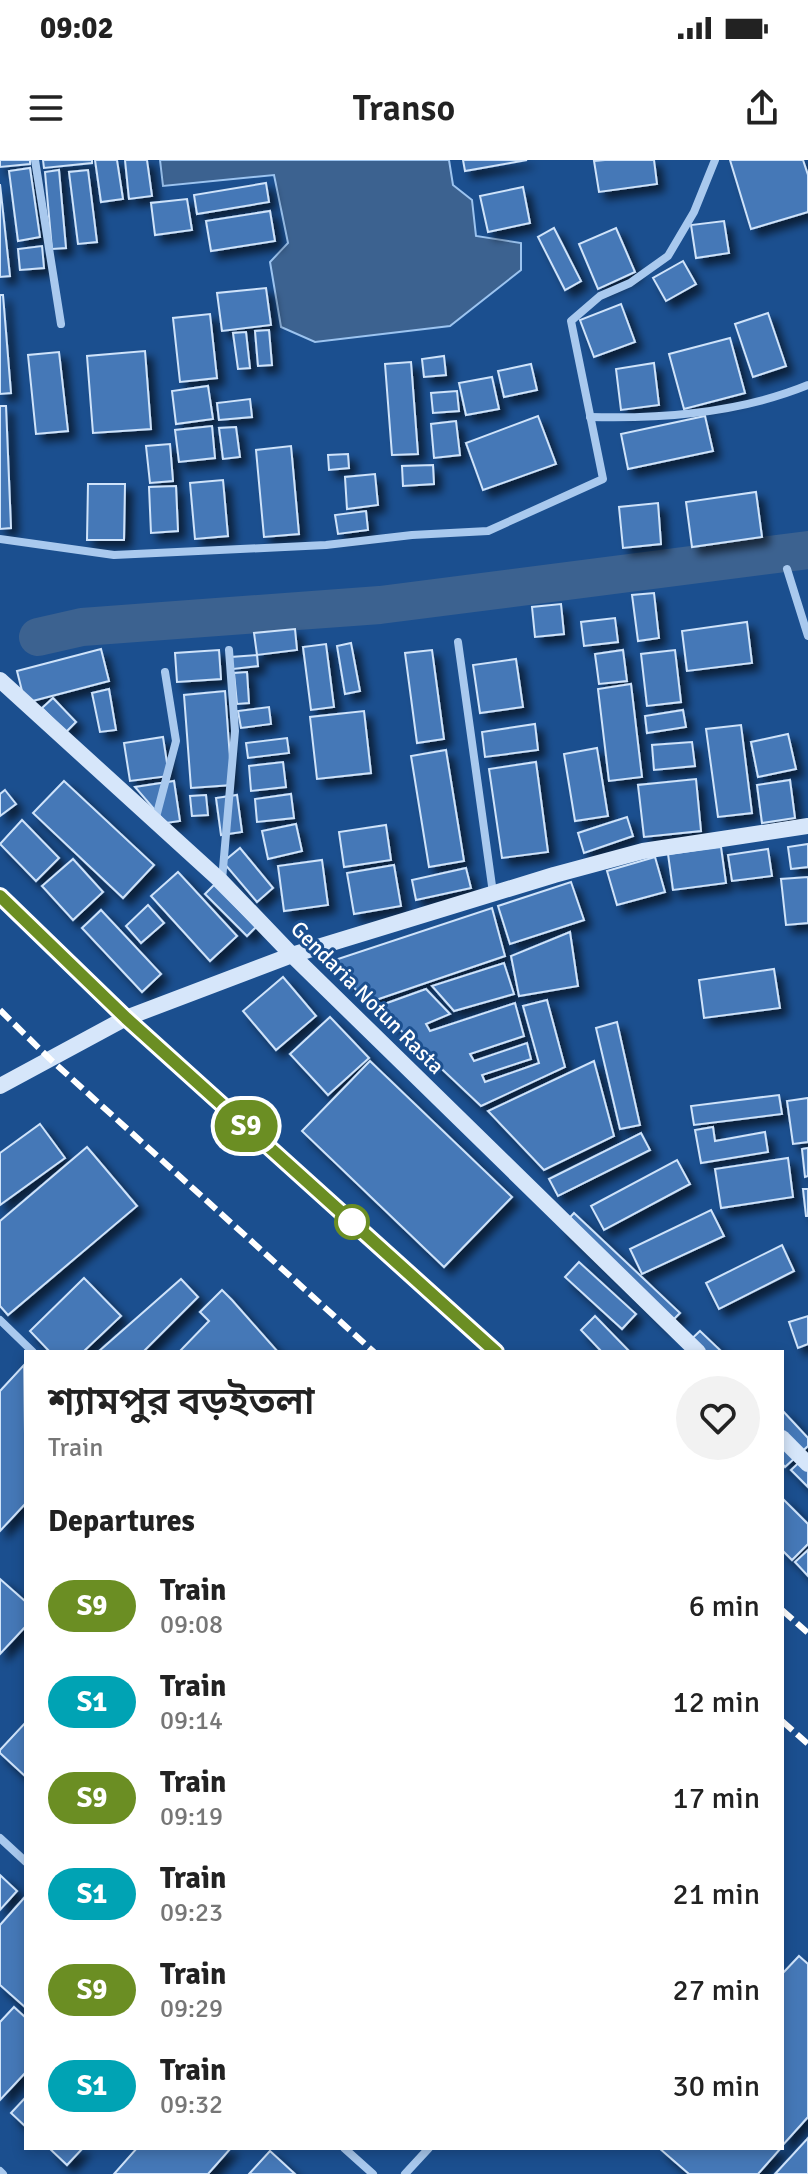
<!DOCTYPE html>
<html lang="en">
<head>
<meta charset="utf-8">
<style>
  :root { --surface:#fff; --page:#f2f2f2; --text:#222; --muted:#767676 }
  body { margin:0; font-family:Signika,"Noto Sans Bengali",sans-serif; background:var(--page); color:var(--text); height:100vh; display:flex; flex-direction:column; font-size:30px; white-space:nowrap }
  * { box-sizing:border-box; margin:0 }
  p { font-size:26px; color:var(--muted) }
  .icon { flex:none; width:44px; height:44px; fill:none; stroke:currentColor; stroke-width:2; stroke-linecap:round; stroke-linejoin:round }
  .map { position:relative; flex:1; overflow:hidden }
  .drawer { position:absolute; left:24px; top:1190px; width:760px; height:800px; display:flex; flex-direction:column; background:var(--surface); border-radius:0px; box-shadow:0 4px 12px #0003 }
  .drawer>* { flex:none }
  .badge { padding:0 16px; border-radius:26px; font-size:28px; line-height:52px }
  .map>.badge { position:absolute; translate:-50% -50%; box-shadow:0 0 0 4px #fff }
  h2 { padding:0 24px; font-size:30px; line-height:72px }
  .round { display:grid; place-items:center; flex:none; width:84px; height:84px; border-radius:42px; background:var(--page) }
  .overview { display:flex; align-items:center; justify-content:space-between; height:136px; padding:0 24px }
  h1 { font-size:38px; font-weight:600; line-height:60px }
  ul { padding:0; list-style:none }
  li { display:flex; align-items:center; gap:24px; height:96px; padding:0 24px }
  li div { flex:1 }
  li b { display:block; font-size:30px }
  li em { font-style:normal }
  li .badge { min-width:88px; font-weight:700; text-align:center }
  .status { display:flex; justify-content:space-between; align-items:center; height:56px; padding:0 40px; background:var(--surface); direction:ltr }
  .status svg { height:22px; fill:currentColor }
  header { display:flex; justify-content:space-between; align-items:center; height:104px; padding:0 24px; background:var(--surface); font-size:36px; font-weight:600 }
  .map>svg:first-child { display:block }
  .water { fill:#3c6290; stroke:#9cc4f0; stroke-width:2 }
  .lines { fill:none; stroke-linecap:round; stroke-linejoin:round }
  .canal { stroke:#3c6290; stroke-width:38 }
  .building { fill:#4478b7; stroke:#cfe3fa; stroke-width:2; filter:url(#shadow) }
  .street { stroke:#a9c9ee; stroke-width:8 }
  .secondary { stroke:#d6e6fa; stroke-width:16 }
  .rail { stroke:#fff; stroke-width:6; stroke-dasharray:14 6; stroke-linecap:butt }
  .line-casing { stroke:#fff; stroke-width:18 }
  .line { stroke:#6b8e23; stroke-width:12 }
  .stop-dot { fill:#fff; stroke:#6b8e23; stroke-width:4 }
  .labels { text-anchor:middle; stroke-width:6; stroke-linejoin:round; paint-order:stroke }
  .street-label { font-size:22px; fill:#fff; stroke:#1b4f8f }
</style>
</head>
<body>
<div class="status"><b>09:02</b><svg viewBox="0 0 49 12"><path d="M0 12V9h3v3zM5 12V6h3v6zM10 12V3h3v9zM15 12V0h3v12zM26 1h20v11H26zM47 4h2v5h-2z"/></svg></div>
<header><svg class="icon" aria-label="menu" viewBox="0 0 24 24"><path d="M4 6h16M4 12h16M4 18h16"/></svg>Transo<svg class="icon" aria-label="share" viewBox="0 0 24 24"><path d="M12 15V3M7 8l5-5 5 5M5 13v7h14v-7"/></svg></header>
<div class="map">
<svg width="808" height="2014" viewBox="0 0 808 2014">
  <defs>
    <filter id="shadow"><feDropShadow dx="7" dy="7" stdDeviation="4" flood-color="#0009"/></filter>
  </defs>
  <rect width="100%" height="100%" fill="#1b4f8f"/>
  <!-- water -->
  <path class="water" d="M160 0H449L453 25 472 40 476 76 521 83V110L450 166 315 182 281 167 270 102 288 83 274 15 163 26Z"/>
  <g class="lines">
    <!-- canal -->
    <path class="canal" d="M38 477 82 467 380 445 808 390"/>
  </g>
  <!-- building -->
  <g class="building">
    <path d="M0 0H30V4L0 7Z"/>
    <path d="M43 0H92V3L44 8Z"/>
    <path d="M95 0H117L123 39 101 42Z"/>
    <path d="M125 0H147L152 36 129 39Z"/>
    <path d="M463 0H527L465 11Z"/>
    <path d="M605 0H654L657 24 599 32 594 1Z"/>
    <path d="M730 0H803L808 15V52L751 69Z"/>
    <path d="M30 8 40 77 18 81 9 11Z"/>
    <path d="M59 10 66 88 52 89 45 12Z"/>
    <path d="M88 10 97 82 78 84 69 12Z"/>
    <path d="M266 23 269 42 197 54 194 35Z"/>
    <path d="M0 24 10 116 0 117Z"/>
    <path d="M523 27 530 63 488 72 480 36Z"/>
    <path d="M187 39 192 70 155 75 151 43Z"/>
    <path d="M270 51 275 81 211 91 206 61Z"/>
    <path d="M724 61 729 93 696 98 691 65Z"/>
    <path d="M554 68 581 121 565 130 538 77Z"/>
    <path d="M616 68 635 112 598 129 579 84Z"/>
    <path d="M42 86 44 108 20 110 18 89Z"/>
    <path d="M683 101 696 124 666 141 653 118Z"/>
    <path d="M266 128 271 165 222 171 217 133Z"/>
    <path d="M0 135H3L11 233 0 234Z"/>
    <path d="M621 144 635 182 594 197 580 160Z"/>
    <path d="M768 153 786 206 753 217 735 164Z"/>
    <path d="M210 154 217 218 180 222 173 158Z"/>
    <path d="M269 170 272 205 258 206 255 171Z"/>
    <path d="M246 172 250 208 238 209 233 173Z"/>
    <path d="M730 178 745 233 684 249 669 194Z"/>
    <path d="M145 191 151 269 93 273 87 196Z"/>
    <path d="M59 192 68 271 36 274 28 195Z"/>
    <path d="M444 196 446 215 424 217 422 199Z"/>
    <path d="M411 202 418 294 392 295 385 204Z"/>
    <path d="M654 203 659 245 621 250 616 209Z"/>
    <path d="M531 204 537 230 504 237 498 211Z"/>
    <path d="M492 217 499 249 466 255 459 223Z"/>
    <path d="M208 226 213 259 176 264 172 231Z"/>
    <path d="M457 231 459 251 433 253 431 233Z"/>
    <path d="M250 239 252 257 219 260 217 243Z"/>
    <path d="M0 246H6L11 368 0 369Z"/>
    <path d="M538 256 556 304 483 330 466 283Z"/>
    <path d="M705 256 713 291 628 309 621 274Z"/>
    <path d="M456 261 460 295 434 298 431 264Z"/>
    <path d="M212 266 215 298 179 302 175 270Z"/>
    <path d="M236 267 240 297 223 299 219 268Z"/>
    <path d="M170 284 173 321 150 323 146 286Z"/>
    <path d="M291 286 299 374 264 377 256 290Z"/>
    <path d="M348 294 349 308 329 310 328 295Z"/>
    <path d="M433 305 434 324 403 326 402 306Z"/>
    <path d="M375 314 378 345 347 349 345 317Z"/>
    <path d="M223 320 228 376 195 379 190 323Z"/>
    <path d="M88 324H125L124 380H87Z"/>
    <path d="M176 326 178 371 151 373 149 327Z"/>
    <path d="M756 332 762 377 692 387 686 342Z"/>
    <path d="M658 343 661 384 623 388 619 347Z"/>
    <path d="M366 351 368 370 338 374 335 355Z"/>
    <path d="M654 433 659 478 638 481 632 435Z"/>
    <path d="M561 444 564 474 535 477 532 447Z"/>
    <path d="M615 458 618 482 584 486 581 462Z"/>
    <path d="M747 462 752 503 687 511 682 471Z"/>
    <path d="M295 469 297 490 257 495 254 473Z"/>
    <path d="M351 483 360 531 345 534 337 486Z"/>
    <path d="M326 484 334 547 311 550 303 487Z"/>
    <path d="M101 489 109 521 25 543 17 511Z"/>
    <path d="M219 490 221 519 177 522 175 493Z"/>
    <path d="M432 490 444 579 417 583 405 493Z"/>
    <path d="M623 490 627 521 599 524 595 494Z"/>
    <path d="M675 490 681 542 647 546 641 494Z"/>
    <path d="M257 495 258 506 233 509 231 497Z"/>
    <path d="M516 499 523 547 480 553 473 505Z"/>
    <path d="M247 512 249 543 237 544 234 513Z"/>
    <path d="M631 524 642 617 609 621 598 529Z"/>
    <path d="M109 529 116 570 100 572 92 533Z"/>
    <path d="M225 531 232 625 191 628 184 535Z"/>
    <path d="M53 538 76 562 66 572 42 548Z"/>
    <path d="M269 547 271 564 241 568 238 551Z"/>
    <path d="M683 550 686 567 647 573 645 556Z"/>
    <path d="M364 551 371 613 317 619 310 557Z"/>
    <path d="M535 564 538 590 485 597 482 572Z"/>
    <path d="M741 565 752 653 718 657 706 569Z"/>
    <path d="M788 574 796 609 758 617 751 582Z"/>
    <path d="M163 577 169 616 130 621 124 583Z"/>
    <path d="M287 578 289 593 248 598 246 583Z"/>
    <path d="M692 582 695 606 654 610 652 585Z"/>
    <path d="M597 588 608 656 575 661 564 594Z"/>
    <path d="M446 590 464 701 429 707 411 596Z"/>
    <path d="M283 602 286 627 251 631 249 606Z"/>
    <path d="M536 602 548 692 502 698 489 609Z"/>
    <path d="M696 619 701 671 644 677 638 625Z"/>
    <path d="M790 620 795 658 762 663 757 625Z"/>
    <path d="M64 621 154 705 123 738 33 653Z"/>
    <path d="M174 621 180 661 166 663 135 627Z"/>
    <path d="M5 630 16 644 0 656V634Z"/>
    <path d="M291 634 294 658 257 662 255 639Z"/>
    <path d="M206 635 208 655 192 656 190 636Z"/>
    <path d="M237 635 242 672 221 675 216 638Z"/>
    <path d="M627 657 633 676 584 693 578 673Z"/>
    <path d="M22 660 59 698 36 721 0 684Z"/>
    <path d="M296 664 302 691 268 699 262 671Z"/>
    <path d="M386 665 391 700 344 707 339 672Z"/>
    <path d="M808 684V707L791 709 788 687Z"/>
    <path d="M721 687 726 723 673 730 668 694Z"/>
    <path d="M240 688 273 728 257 742 223 702Z"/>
    <path d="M768 689 772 716 732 721 728 695Z"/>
    <path d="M655 697 665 732 617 745 607 711Z"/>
    <path d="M73 699 103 732 73 760 42 726Z"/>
    <path d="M322 700 328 745 284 751 278 706Z"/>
    <path d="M394 705 401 746 354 754 347 713Z"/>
    <path d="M466 708 471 728 416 740 412 720Z"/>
    <path d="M178 712 237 776 210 801 151 736Z"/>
    <path d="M808 717V763L786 765 781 719Z"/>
    <path d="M571 722 584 760 510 784 498 746Z"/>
    <path d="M214 725 256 767 247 776 205 734Z"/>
    <path d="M148 745 164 763 141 783 126 766Z"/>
    <path d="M492 748 505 796 367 843 332 801Z"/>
    <path d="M101 750 161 814 142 832 82 768Z"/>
    <path d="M570 772 578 826 519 836 511 796Z"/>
    <path d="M504 803 514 834 454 851 432 826Z"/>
    <path d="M774 809 780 848 704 858 699 820Z"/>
    <path d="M283 817 316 856 276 890 243 851Z"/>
    <path d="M426 829 450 854 426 864 430 871 515 843 524 876 470 894 474 901 527 883 531 899 482 915 485 922 539 903 523 846 547 840 565 907 481 946 376 847Z"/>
    <path d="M330 857 369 898 328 935 290 894Z"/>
    <path d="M617 862 640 965 620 969 596 868Z"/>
    <path d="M370 901 512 1037 444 1107 302 971Z"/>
    <path d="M594 901 614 976 544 1010 488 951Z"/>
    <path d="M779 935 782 954 694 965 691 946Z"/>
    <path d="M808 938V982L793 984 787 941Z"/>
    <path d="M40 964 65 998 0 1045V993Z"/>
    <path d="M713 967 715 981 765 972 768 992 701 1003 695 970Z"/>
    <path d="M641 973 650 990 558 1036 549 1019Z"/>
    <path d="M87 987 137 1046 8 1155 0 1146V1061Z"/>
    <path d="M808 988V1016L805 1017 802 989Z"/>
    <path d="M788 998 793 1037 721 1048 715 1009Z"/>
    <path d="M677 1000 690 1024 604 1070 591 1046Z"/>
    <path d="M803 1029H808V1056H806Z"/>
    <path d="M711 1050 724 1076 642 1114 630 1089Z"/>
    <path d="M574 1053 680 1153 666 1167 561 1067Z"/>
    <path d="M782 1085 794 1111 719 1149 706 1123Z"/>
    <path d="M579 1102 636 1154 622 1169 565 1117Z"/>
    <path d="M84 1118 121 1156 83 1192H50L30 1171Z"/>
    <path d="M181 1119 198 1137 143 1192H98Z"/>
    <path d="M222 1130 232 1140 278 1192H179L209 1161 200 1152Z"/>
    <path d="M595 1156 630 1192H602L581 1170Z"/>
    <path d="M808 1156V1184L798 1188 789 1162Z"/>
    <path d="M700 1171 722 1192H692L685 1185Z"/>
    <path d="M24 1205 26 1343 0 1371V1231Z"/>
    <path d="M782 1250 808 1278V1286L785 1307 782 1303Z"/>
    <path d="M808 1294V1327L791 1310Z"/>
    <path d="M782 1338 808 1364V1384L792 1400 782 1390Z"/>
    <path d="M808 1390V1416L795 1402Z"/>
    <path d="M0 1419 26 1442V1466L0 1494Z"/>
    <path d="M26 1562V1617L0 1593V1590Z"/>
    <path d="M0 1715 17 1731 0 1750Z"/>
    <path d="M24 1738 26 1740V1848L0 1825V1765Z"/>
    <path d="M799 1796 808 1804V1957L782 1986V1814Z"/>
    <path d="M14 1847 26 1858V1912L0 1940V1862Z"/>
    <path d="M26 1937V1967L11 1953Z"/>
    <path d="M808 1978V2014H775Z"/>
    <path d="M49 1988H83L67 2005Z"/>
    <path d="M137 1988H231L208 2014H114Z"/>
    <path d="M659 1988H781L758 2014H689Z"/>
    <path d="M270 1991 295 2014H249Z"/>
  </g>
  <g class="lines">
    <!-- street -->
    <g class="street">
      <path d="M35 0 61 164"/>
      <path d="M590 257C664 259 740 253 808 225"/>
      <path d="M0 379 114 395 326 385 412 375 488 371 603 319 571 161 600 136 630 123 668 96 694 52 715 0"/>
      <path d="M787 409 808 476"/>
      <path d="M458 482 493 733"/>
      <path d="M155 661 176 581 165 512"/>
      <path d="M222 720 235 571 229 490"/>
      <path d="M0 1160 33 1192"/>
      <path d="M0 1678 26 1702"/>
      <path d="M344 1988 373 2014"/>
      <path d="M0 2011 3 2014"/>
      <path d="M405 2014 429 1988"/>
    </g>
    <!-- secondary -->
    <g class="secondary">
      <path d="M0 520 222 722 292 795 698 1192"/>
      <path d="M0 926 126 858 292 795 554 715 643 691 808 666"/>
      <path d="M782 1278 808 1304"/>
    </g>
    <!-- rail -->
    <g class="rail">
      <path d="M0 736 126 858 496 1192"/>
      <path d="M0 850 50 899 374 1192"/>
      <path d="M782 1450 808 1473"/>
      <path d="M782 1561 808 1584"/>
    </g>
  </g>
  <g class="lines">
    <defs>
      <path id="line" d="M0 736 126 858 496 1192"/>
    </defs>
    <!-- line casing -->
    <use href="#line" class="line-casing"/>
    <!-- line -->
    <use href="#line" class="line"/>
  </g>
  <!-- markers -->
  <circle class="stop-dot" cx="352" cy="1062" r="16"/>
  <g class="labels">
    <!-- street labels -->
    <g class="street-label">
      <text transform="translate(368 837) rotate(45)" y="8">Gendaria Notun Rasta</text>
    </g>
  </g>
</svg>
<b class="badge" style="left:246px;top:966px;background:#6b8e23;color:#fff">S9</b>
<section class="drawer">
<div class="overview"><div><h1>শ্যামপুর বড়ইতলা</h1><p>Train</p></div><a class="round"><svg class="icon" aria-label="heart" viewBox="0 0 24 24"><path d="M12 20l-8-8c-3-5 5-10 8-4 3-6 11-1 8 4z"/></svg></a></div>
<h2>Departures</h2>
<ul>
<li><span class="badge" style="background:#6b8e23;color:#fff">S9</span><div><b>Train</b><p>09:08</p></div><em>6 min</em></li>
<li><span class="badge" style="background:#00a3b4;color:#fff">S1</span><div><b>Train</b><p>09:14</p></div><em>12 min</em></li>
<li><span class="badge" style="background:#6b8e23;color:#fff">S9</span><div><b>Train</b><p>09:19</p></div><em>17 min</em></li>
<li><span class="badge" style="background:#00a3b4;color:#fff">S1</span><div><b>Train</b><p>09:23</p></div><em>21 min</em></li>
<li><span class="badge" style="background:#6b8e23;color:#fff">S9</span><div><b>Train</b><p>09:29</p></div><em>27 min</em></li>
<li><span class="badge" style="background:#00a3b4;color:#fff">S1</span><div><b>Train</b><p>09:32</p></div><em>30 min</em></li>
</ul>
</section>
</div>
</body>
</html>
